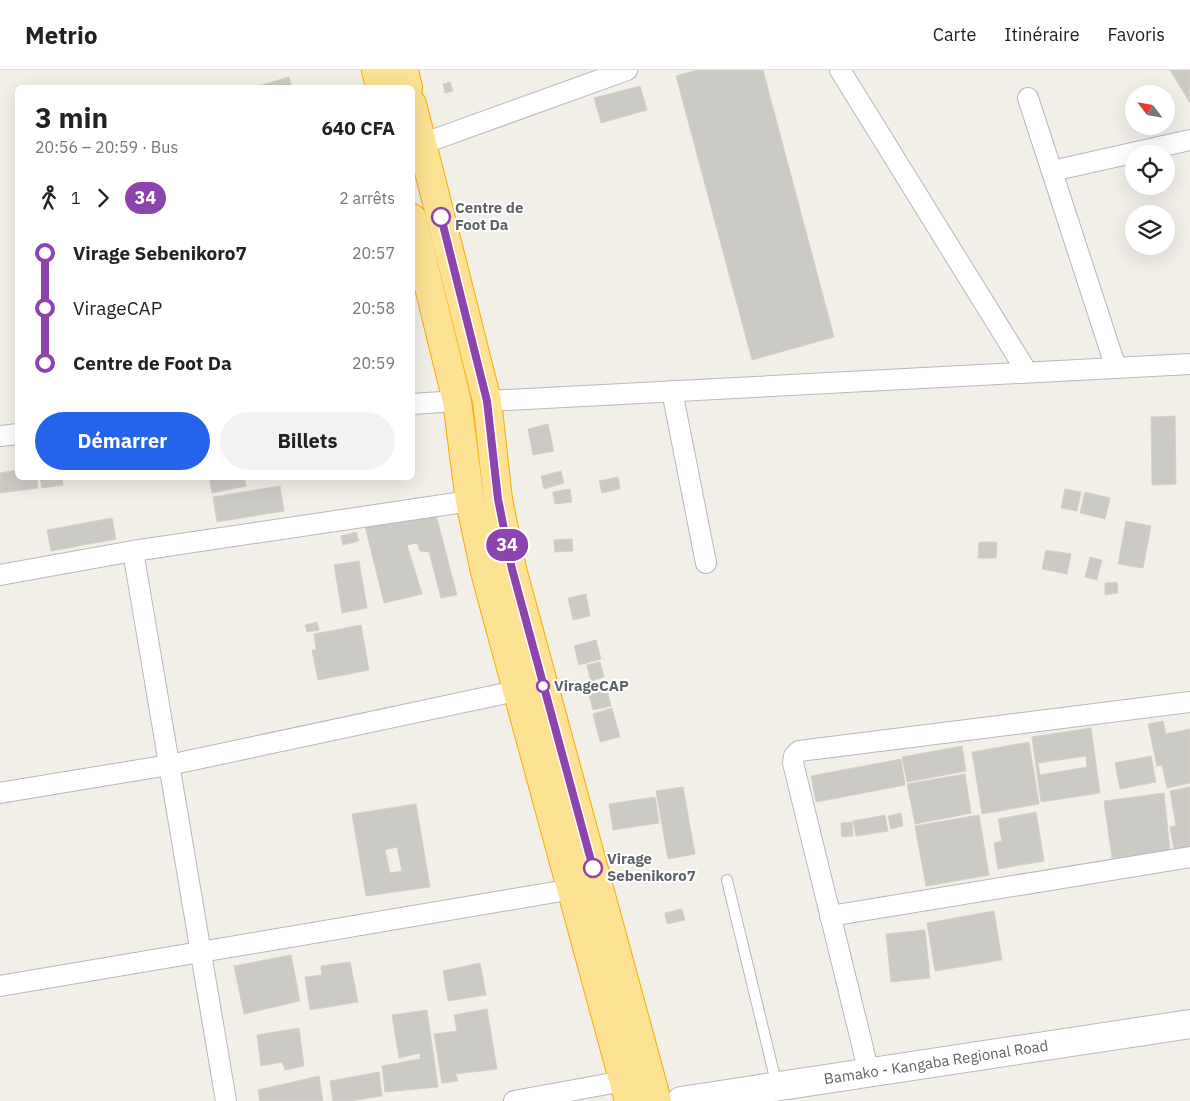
<!DOCTYPE html>
<html lang="fr">
<head>
<meta charset="utf-8">
<style>
  :root { --surface:#fff; --page:#f2f2f2; --text:#222; --muted:#767676; --line:#e0e0e0; --accent:#2563eb }
  body { margin:0; font-family:"IBM Plex Sans",sans-serif; background:var(--page); color:var(--text); height:100vh; display:flex; flex-direction:column; font-size:19px; white-space:nowrap }
  * { box-sizing:border-box; margin:0 }
  p { font-size:16px; color:var(--muted) }
  .icon { flex:none; width:28px; height:28px; fill:none; stroke:currentColor; stroke-width:2; stroke-linecap:round; stroke-linejoin:round }
  .map { position:relative; flex:1; overflow:hidden }
  .sheet { position:absolute; left:15px; top:15px; width:400px; height:395px; display:flex; flex-direction:column; background:var(--surface); border-radius:8px; box-shadow:0 5px 20px #0002 }
  .sheet>* { flex:none }
  .badge { padding:0 10px; border-radius:16px; font-size:18px; line-height:32px }
  .needle { width:32px; rotate:301deg }
  .buttons { position:absolute; left:1125px; top:15px; display:grid; gap:10px }
  .buttons a { display:grid; place-items:center; width:50px; height:50px; border-radius:50%; background:var(--surface); box-shadow:0 5px 20px #0002; font-size:25px }
  .map>.badge { position:absolute; translate:-50% -50%; box-shadow:0 0 0 2px #fff }
  .legs { display:flex; align-items:center; gap:8px; height:55px; padding:0 20px; font-size:16px }
  .legs p { margin-inline-start:auto }
  .head { display:flex; align-items:center; justify-content:space-between; height:85px; padding:0 20px }
  h1 { font-size:28px; font-weight:800; line-height:38px }
  .button { display:flex; gap:10px; margin-top:auto; padding:10px 20px }
  .button a { flex:1; height:58px; border-radius:30px; background:var(--accent); color:#fff; font-size:20px; font-weight:800; line-height:58px; text-align:center }
  .button a+a { background:var(--page); color:var(--text) }
  ul { padding:0 20px; list-style:none }
  li { display:flex; align-items:center; gap:18px; height:55px; font-size:19px }
  li i { display:grid; place-items:center; width:8px; height:100%; margin:0 6px; background:currentColor }
  li i::after { content:''; width:12px; height:12px; margin:-6px; border:4px solid; border-radius:50%; background:var(--surface) }
  li p { margin-inline-start:auto }
  li:first-child i { background:linear-gradient(#0000 50%,currentColor 0) }
  li:last-child i { background:linear-gradient(currentColor 50%,#0000 0) }
  header { display:flex; align-items:center; gap:30px; box-sizing:border-box; height:70px; padding:0 25px; background:var(--surface); border-bottom:1px solid var(--line) }
  header strong { font-size:24px }
  nav { display:flex; gap:28px; margin-inline-start:auto; font-size:18px }
  .map>svg:first-child { display:block }
  .building { fill:#cccac5; stroke:#d6d1c6; fill-rule:evenodd }
  .lines { fill:none; stroke-linecap:round; stroke-linejoin:round }
  .lane-casing { stroke:#b5b8bc; stroke-width:12 }
  .street-casing { stroke:#b5b8bc; stroke-width:22 }
  .secondary-casing { stroke:#b6babf; stroke-width:30 }
  .highway-casing { stroke:#f9ab00; stroke-width:30 }
  .lane { stroke:#fff; stroke-width:10 }
  .street { stroke:#fff; stroke-width:20 }
  .secondary { stroke:#fff; stroke-width:28 }
  .highway { stroke:#fde293; stroke-width:28 }
  .line-1-casing { stroke:#fff; stroke-width:11 }
  .line-1 { stroke:#8e44ad; stroke-width:8 }
  .stop-1-dot { fill:#fff; stroke:#8e44ad; stroke-width:2.5 }
  .labels { text-anchor:middle; stroke-width:4; stroke-linejoin:round; paint-order:stroke }
  .stop-label { font-size:15px; font-weight:bold; fill:#5f6368; stroke:#fff; text-anchor:start }
  .street-label { font-size:15px; fill:#5f6368; stroke:#fff }
</style>
</head>
<body>
<header>
<strong>Metrio</strong>
<nav><a>Carte</a><a>Itinéraire</a><a>Favoris</a></nav>
</header>
<div class="map">
<svg width="1190" height="1031" viewBox="0 0 1190 1031">
  <rect width="100%" height="100%" fill="#f1efe8"/>
  <!-- building -->
  <g class="building">
    <path d="M698 0H763L834 267 752 290 676 6Z"/>
    <path d="M1170 0H1190V33Z"/>
    <path d="M289 7 292 18H252Z"/>
    <path d="M450 12 453 21 445 23 443 14Z"/>
    <path d="M640 16 647 40 601 53 594 28Z"/>
    <path d="M1175 346 1176 414 1152 415 1151 347Z"/>
    <path d="M548 354 554 381 533 385 528 359Z"/>
    <path d="M18 400V408H37L38 418 0 423V403Z"/>
    <path d="M561 401 564 413 544 419 541 406Z"/>
    <path d="M618 407 620 419 602 423 599 411Z"/>
    <path d="M40 408H62L63 415 42 418Z"/>
    <path d="M209 408H244L246 416 212 423Z"/>
    <path d="M280 416 284 441 217 452 213 427Z"/>
    <path d="M570 419 572 432 555 434 553 422Z"/>
    <path d="M1065 419 1081 422 1077 441 1061 438Z"/>
    <path d="M1085 422 1110 428 1105 449 1080 443Z"/>
    <path d="M436 445 457 525 441 528 429 482 420 481 417 473 407 475 422 524 384 533 365 456Z"/>
    <path d="M112 448 116 469 51 481 47 460Z"/>
    <path d="M1126 451 1151 456 1143 498 1118 494Z"/>
    <path d="M356 462 359 471 343 475 341 466Z"/>
    <path d="M572 469 573 481 555 482 554 470Z"/>
    <path d="M979 472H997L996 488H978Z"/>
    <path d="M1046 480 1071 484 1067 504 1042 499Z"/>
    <path d="M1090 487 1102 490 1097 510 1085 507Z"/>
    <path d="M359 491 367 538 342 543 334 495Z"/>
    <path d="M1117 512 1118 523 1105 525V513Z"/>
    <path d="M586 524 590 546 573 550 568 528Z"/>
    <path d="M317 552 319 560 307 562 305 555Z"/>
    <path d="M361 555 369 600 318 610 312 580H316L314 564Z"/>
    <path d="M596 570 601 589 579 595 574 576Z"/>
    <path d="M600 592 604 607 591 611 587 595Z"/>
    <path d="M606 617 611 636 593 640 588 621Z"/>
    <path d="M612 638 620 667 600 672 593 644Z"/>
    <path d="M1163 651 1166 664 1190 659V713L1167 718 1162 695 1157 696 1148 654Z"/>
    <path d="M1091 658 1100 723 1041 732 1032 667ZM1086 686 1087 697 1040 705 1038 693Z"/>
    <path d="M1029 672 1039 734 982 744 972 682Z"/>
    <path d="M962 676 966 701 907 712 902 687Z"/>
    <path d="M1151 686 1156 712 1120 719 1115 693Z"/>
    <path d="M901 689 905 715 816 732 811 706Z"/>
    <path d="M965 704 971 743 915 754 907 714Z"/>
    <path d="M683 717 695 784 668 789 656 721Z"/>
    <path d="M1190 717V777L1174 780 1170 757 1176 756 1170 721Z"/>
    <path d="M1164 723 1170 781 1112 788 1104 731Z"/>
    <path d="M655 727 659 753 613 760 609 734Z"/>
    <path d="M416 734 430 817 366 826 352 744ZM397 777 402 801 390 803 385 780Z"/>
    <path d="M1036 742 1044 791 998 799 994 773 1002 771 998 749Z"/>
    <path d="M901 743 903 756 891 759 888 746Z"/>
    <path d="M885 745 888 761 856 766 853 751Z"/>
    <path d="M979 745 989 805 926 816 915 756Z"/>
    <path d="M852 752 853 766 842 767 841 753Z"/>
    <path d="M682 839 685 850 667 854 665 843Z"/>
    <path d="M994 841 1002 890 935 901 927 853Z"/>
    <path d="M925 860 930 908 891 912 886 864Z"/>
    <path d="M291 885 300 931 244 944 234 896Z"/>
    <path d="M350 892 358 932 310 940 305 907 322 905 321 896Z"/>
    <path d="M480 893 486 925 448 931 443 901Z"/>
    <path d="M487 939 497 999 456 1004 458 1011 442 1013 434 964 457 961 454 945Z"/>
    <path d="M427 940 438 1017 385 1022 382 996 420 989V983L399 988 392 945Z"/>
    <path d="M299 958 304 996 285 1000 282 992 261 996 257 965Z"/>
    <path d="M379 1002 382 1026 350 1031H333L330 1011Z"/>
    <path d="M319 1006 323 1031H260L258 1020Z"/>
  </g>
  <g class="lines">
    <defs>
      <path id="lane" d="M727 810 777 1016"/>
      <g id="street">
        <path d="M840 0 1027 302"/>
        <path d="M1028 28 1116 298"/>
        <path d="M422 74 627 0"/>
        <path d="M1052 101 1190 70"/>
        <path d="M672 321 706 493"/>
        <path d="M487 331 1190 294"/>
        <path d="M412 334 457 331"/>
        <path d="M0 366 18 364"/>
        <path d="M133 481 226 1031"/>
        <path d="M0 505 133 481 470 431"/>
        <path d="M0 723 169 695 530 618"/>
        <path d="M830 846 1190 787"/>
        <path d="M0 916 573 819"/>
        <path d="M869 1003 793 693 794 686 799 681 1190 632"/>
        <path d="M514 1031 624 1011"/>
      </g>
      <g id="secondary">
        <path id="s1" d="M681 1031 1190 954"/>
      </g>
      <g id="highway">
        <path d="M376 0 380 18"/>
        <path d="M404 0 408 18"/>
        <path d="M412 34 487 331 498 429 512 499 657 1031"/>
        <path d="M412 148 457 331 470 431 485 502 629 1031"/>
      </g>
    </defs>
    <!-- lane casing -->
    <use href="#lane" class="lane-casing"/>
    <!-- street casing -->
    <use href="#street" class="street-casing"/>
    <!-- secondary casing -->
    <use href="#secondary" class="secondary-casing"/>
    <!-- highway casing -->
    <use href="#highway" class="highway-casing"/>
    <!-- lane -->
    <use href="#lane" class="lane"/>
    <!-- street -->
    <use href="#street" class="street"/>
    <!-- secondary -->
    <use href="#secondary" class="secondary"/>
    <!-- highway -->
    <use href="#highway" class="highway"/>
  </g>
  <g class="lines">
    <defs>
      <path id="line-1" d="M441 147 487 331 498 429 512 499 593 798"/>
    </defs>
    <!-- line-1 casing -->
    <use href="#line-1" class="line-1-casing"/>
    <!-- line-1 -->
    <use href="#line-1" class="line-1"/>
  </g>
  <!-- markers -->
  <g class="stop-1-dot">
    <circle cx="441" cy="147" r="9"/>
    <circle cx="543" cy="616" r="6"/>
    <circle cx="593" cy="798" r="9"/>
  </g>
  <g class="labels">
    <!-- stop labels -->
    <g class="stop-label">
      <text x="455" y="143">Centre de<tspan x="455" dy="17">Foot Da</tspan></text>
      <text x="554" y="621">VirageCAP</text>
      <text x="607" y="794">Virage<tspan x="607" dy="17">Sebenikoro7</tspan></text>
    </g>
    <!-- street labels -->
    <g class="street-label">
      <text dy="5" stroke="none"><textPath href="#s1" startOffset="258">Bamako - Kangaba Regional Road</textPath></text>
    </g>
  </g>
</svg>
<div class="buttons">
<a><svg class="needle" viewBox="-14 -14 28 28"><path d="M0-13l5 13h-10z" fill="#e53935"/><path d="M0 13l5-13h-10z" fill="#767676"/></svg></a>
<a><svg class="icon" aria-label="locate" viewBox="0 0 24 24"><circle cx="12" cy="12" r="6"/><path d="M12 2v4M12 18v4M2 12h4M18 12h4"/></svg></a>
<a><svg class="icon" aria-label="layers" viewBox="0 0 24 24"><path d="M12 4l9 5-9 5-9-5zM3 14l9 5 9-5"/></svg></a>
</div>
<b class="badge" style="left:507px;top:475px;background:#8e44ad;color:#fff">34</b>
<section class="sheet">
<div class="head"><div><h1>3 min</h1><p>20:56 – 20:59 · Bus</p></div><b>640 CFA</b></div>
<div class="legs"><svg class="icon" aria-label="walk" viewBox="0 0 24 24"><circle cx="13" cy="4" r="2"/><path d="M13 8l-2 6 4 7M11 14l-3 7M7 12l3-4h3l4 4"/></svg>1<svg class="icon" aria-label="forward" viewBox="0 0 24 24"><path d="M9 5l7 7-7 7"/></svg><b class="badge" style="background:#8e44ad;color:#fff">34</b><p>2 arrêts</p></div>
<ul>
<li><i style="color:#8e44ad"></i><b>Virage Sebenikoro7</b><p>20:57</p></li>
<li><i style="color:#8e44ad"></i><span>VirageCAP</span><p>20:58</p></li>
<li><i style="color:#8e44ad"></i><b>Centre de Foot Da</b><p>20:59</p></li>
</ul>
<div class="button"><a>Démarrer</a><a>Billets</a></div>
</section>
</div>
</body>
</html>
